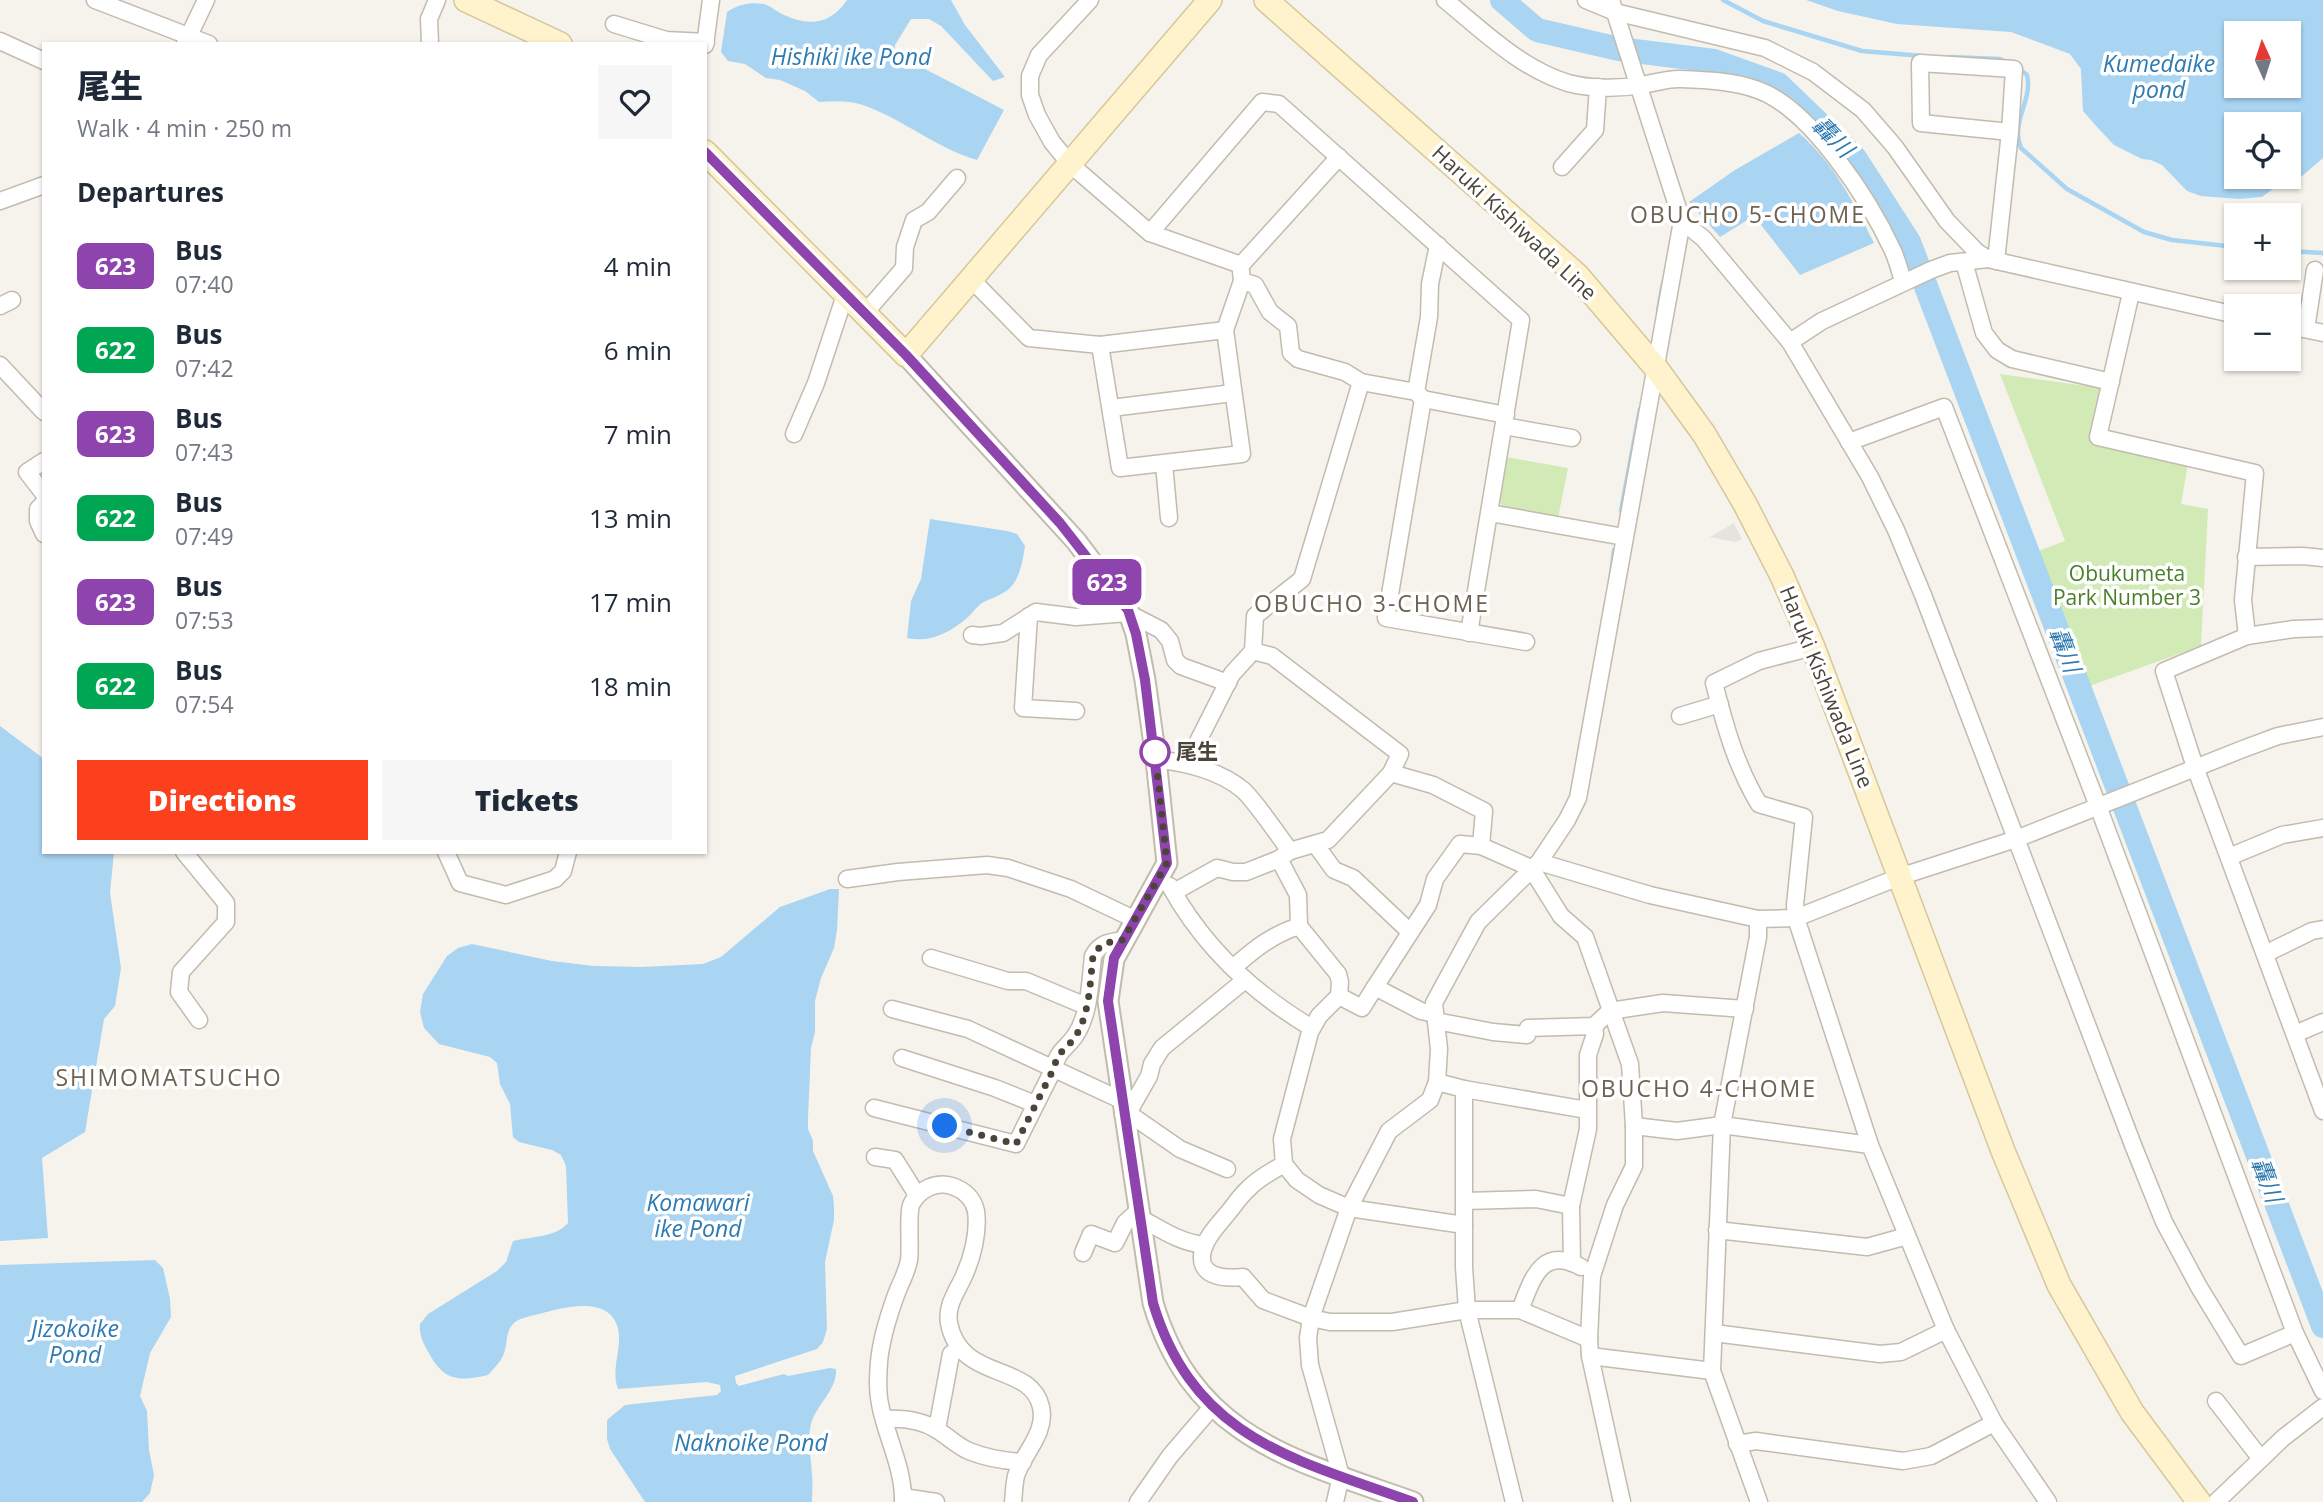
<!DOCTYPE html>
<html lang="en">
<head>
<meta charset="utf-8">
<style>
  :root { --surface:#fff; --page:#f6f6f7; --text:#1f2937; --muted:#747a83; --accent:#fc3f1d }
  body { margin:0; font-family:"Open Sans","Noto Sans JP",sans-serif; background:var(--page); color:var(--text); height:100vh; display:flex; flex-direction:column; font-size:26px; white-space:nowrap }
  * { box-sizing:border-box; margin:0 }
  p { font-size:23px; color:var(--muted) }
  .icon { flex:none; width:38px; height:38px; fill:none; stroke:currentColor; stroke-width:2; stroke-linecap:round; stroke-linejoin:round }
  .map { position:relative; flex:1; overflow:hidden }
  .side { position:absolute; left:42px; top:42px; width:665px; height:812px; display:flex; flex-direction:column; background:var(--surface); border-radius:0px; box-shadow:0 2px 5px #0004 }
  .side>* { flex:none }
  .badge { padding:0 14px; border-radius:10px; font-size:24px; line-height:46px }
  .needle { width:46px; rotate:357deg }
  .tools { position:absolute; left:2224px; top:21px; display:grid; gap:14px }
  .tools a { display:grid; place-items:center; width:77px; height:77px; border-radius:0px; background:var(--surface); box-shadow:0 2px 5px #0004; font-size:35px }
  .you { position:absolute; width:35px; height:35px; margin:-18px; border:5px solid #fff; border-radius:50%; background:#1a73e8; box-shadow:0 0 0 10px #1a73e833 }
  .map>.badge { position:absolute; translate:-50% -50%; box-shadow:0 0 0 4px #fff }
  h2 { padding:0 35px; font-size:26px; line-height:63px }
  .round { display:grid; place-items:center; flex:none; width:74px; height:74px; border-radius:0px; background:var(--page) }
  .head { display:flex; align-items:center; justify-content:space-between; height:119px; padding:0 35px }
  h1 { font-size:33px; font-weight:800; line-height:52px }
  .action { display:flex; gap:14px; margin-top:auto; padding:14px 35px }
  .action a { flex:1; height:80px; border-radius:0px; background:var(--accent); color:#fff; font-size:28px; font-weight:800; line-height:80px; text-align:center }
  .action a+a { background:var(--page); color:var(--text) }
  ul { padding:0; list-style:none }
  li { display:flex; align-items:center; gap:21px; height:84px; padding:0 35px }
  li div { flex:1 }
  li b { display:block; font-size:26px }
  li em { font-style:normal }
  li .badge { min-width:77px; font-weight:700; text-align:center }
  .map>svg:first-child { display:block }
  .industrial { fill:#e6e2dd }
  .green { fill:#d2eab5 }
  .water { fill:#a9d4f2; fill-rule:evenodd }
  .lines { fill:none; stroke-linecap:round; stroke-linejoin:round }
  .stream { stroke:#a9d4f2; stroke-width:4.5 }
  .river { stroke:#a9d4f2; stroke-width:24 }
  .minor-casing { stroke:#c2bbae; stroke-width:19 }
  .tertiary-casing { stroke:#c2bbae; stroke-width:23 }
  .secondary-casing { stroke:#d6c79b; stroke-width:26 }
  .minor { stroke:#fff; stroke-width:16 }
  .tertiary { stroke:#fff; stroke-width:19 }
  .secondary { stroke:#fff3cd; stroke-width:23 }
  .line-casing { stroke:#fff; stroke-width:16 }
  .line { stroke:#8e44ad; stroke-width:10 }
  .walk { stroke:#4b4439; stroke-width:7; stroke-dasharray:0 12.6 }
  .stop-dot { fill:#fff; stroke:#8e44ad; stroke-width:3.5 }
  .labels { text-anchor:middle; stroke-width:7; stroke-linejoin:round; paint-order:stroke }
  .street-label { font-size:21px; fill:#4b4439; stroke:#fff }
  .park-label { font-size:21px; fill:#4a7f2a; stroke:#fff }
  .stop-label { font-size:21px; font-weight:bold; fill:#4b4439; stroke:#fff; text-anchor:start }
  .water-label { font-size:23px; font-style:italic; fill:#2e7ab2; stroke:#fff }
  .neighbourhood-label { font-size:23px; letter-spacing:2px; fill:#6e6250; stroke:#fff }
</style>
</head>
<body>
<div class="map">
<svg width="2323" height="1502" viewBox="0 0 2323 1502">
  <rect width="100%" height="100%" fill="#f6f3ec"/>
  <!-- industrial -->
  <path class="industrial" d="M1734 523 1742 539 1735 542 1710 537Z"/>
  <!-- green -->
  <g class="green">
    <path d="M2000 374 2109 389 2092 441 2189 458 2181 504 2208 509 2201 646 2081 689 2031 554 2065 541Z"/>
    <path d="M1506 457 1568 468 1558 518 1505 509 1499 501Z"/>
  </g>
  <!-- water -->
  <g class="water">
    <path d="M847 0H951L965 25 1005 77 993 81 941 26 929 19H911L895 45V61L907 69H925L1004 110 977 160C936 148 903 119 863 105 848 100 834 101 819 102L805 91 780 80 766 78 745 64 728 61 721 52 727 12C739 4 750 2 764 4 771 6 777 12 784 15 810 27 831 24 847 0Z"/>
    <path d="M1806 0H2323V158L2302 176 2274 188 2262 197 2239 199 2201 196 2187 191 2162 165 2151 160 2142 159 2114 145 2097 127 2083 111 2081 69 2070 54 2011 32 1897 24 1838 11ZM2289 33V86H2236V33ZM2289 124V177H2236V124Z"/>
    <path d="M1799 133C1832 161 1855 204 1874 243L1800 275 1754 216 1720 237 1689 202 1735 170Z"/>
    <path d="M930 519 1007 531 1017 534 1025 546C1023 559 1021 572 1014 583 1007 594 993 597 982 603 976 607 972 614 967 618 949 633 930 643 907 638L911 601 921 579Z"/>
    <path d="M0 726 44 759V852H114L110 893 121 968 115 1006 104 1019 85 1132 42 1158 48 1238 0 1241Z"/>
    <path d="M830 889H839L837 930 834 948 821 978 815 1001V1032L811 1048 808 1118V1129L813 1141V1151L833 1196 834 1207V1220L825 1262 827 1329 823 1342 817 1349 735 1376 736 1383 739 1386 784 1374 788 1376 830 1368 836 1369C837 1391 817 1403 811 1424 807 1440 811 1457 812 1474 813 1483 812 1493 812 1502H645L610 1449 607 1439V1420L625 1405 717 1395 721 1391 720 1385 707 1382 618 1389C610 1368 624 1346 617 1325 606 1295 561 1308 539 1314 531 1316 519 1318 514 1323 505 1331 508 1343 504 1353 502 1361 493 1369 488 1375 460 1381 445 1382 430 1355 424 1344 419 1337 420 1324L428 1314 497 1271 506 1262 513 1241C532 1236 555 1238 568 1223L566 1166 561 1155 552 1150 519 1142 513 1137 510 1104 500 1084 497 1063 490 1057 439 1044 424 1028 420 1012 423 994 447 956 458 948 472 944 552 961 594 966 641 967 703 964 721 957 780 907Z"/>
    <path d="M155 1260 163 1268 170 1299 171 1317 150 1353 140 1396 147 1411 149 1450 154 1475 150 1493 142 1502H0V1265Z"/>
  </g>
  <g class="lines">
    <!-- stream -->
    <g class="stream">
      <path d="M1723 0 1763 21 1862 51 1923 56"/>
      <path d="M1949 57 2000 59 2006 62"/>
      <path d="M2017 67 2027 75C2033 100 2010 123 2021 148L2067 189 2144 232 2172 240 2236 247"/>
      <path d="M2289 251 2323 253"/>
      <path d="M1658 310 1663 283"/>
      <path d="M1621 511 1640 409"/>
      <path d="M1610 583 1614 550"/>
    </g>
    <!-- river -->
    <path class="river" d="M1502 0 1537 30 1619 49 1714 61 1778 84 1855 158 1909 242 2323 1326"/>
    <defs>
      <g id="minor">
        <path d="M95 0 209 44"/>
        <path d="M1090 0 1039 55 1030 76V95L1037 115 1052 142 1070 164 1150 233 1241 265 1339 157"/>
        <path d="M1445 0C1483 31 1520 68 1568 83 1590 89 1619 89 1642 85 1654 83 1666 79 1679 79 1705 80 1734 81 1758 90 1811 109 1870 201 1893 251 1897 260 1900 271 1903 281"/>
        <path d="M1586 0 1615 12 1765 48 1813 72 1863 110 1895 147 1947 221 1977 252 1988 259 2236 315"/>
        <path d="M614 24 666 40 706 42"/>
        <path d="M0 41 44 61"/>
        <path d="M185 44 206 0"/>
        <path d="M430 44 429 19 437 0"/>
        <path d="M705 45 711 0"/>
        <path d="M1562 167 1595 130 1598 87"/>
        <path d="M0 201 44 185"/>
        <path d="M1682 221 1704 239 1790 342 1870 477 1896 530 1923 595 2133 1145 2164 1222 2199 1287 2241 1356 2295 1333"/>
        <path d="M1150 233 1262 102 1279 104 1521 320 1469 633"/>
        <path d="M1996 261 2010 132 2014 69 1920 63 1921 123 2010 132"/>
        <path d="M1964 262 1984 333 1997 350 2012 359 2111 382"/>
        <path d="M1241 271 1242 281 1255 285 1270 312 1288 326 1291 353 1298 359 1345 372 1361 382 1416 392 1423 399"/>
        <path d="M971 279 1029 338 1100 345 1225 330 1242 281"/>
        <path d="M2131 293 2098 437 2255 473 2243 600 2247 636"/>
        <path d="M0 306 12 300"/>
        <path d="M864 314 904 268 905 247 914 220 928 212 957 178"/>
        <path d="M2289 326 2323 333"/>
        <path d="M2306 329 2315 270"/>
        <path d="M1790 342 1822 321 1931 270 1950 263 1988 259"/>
        <path d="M1100 345 1120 468 1242 454 1225 330"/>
        <path d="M0 365 44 412"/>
        <path d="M1416 392 1429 317 1430 284 1438 245"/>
        <path d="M1111 408 1233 393"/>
        <path d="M1506 415 1423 399 1386 618 1526 642"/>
        <path d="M1504 426 1572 438"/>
        <path d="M794 434 816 383 845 295"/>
        <path d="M1849 442 1944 407 2098 806 2295 1333 2323 1391"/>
        <path d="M44 461 27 472 44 494"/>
        <path d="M1164 464 1169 518"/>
        <path d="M44 503 38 509V521L44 534"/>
        <path d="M1490 513 1624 537"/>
        <path d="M2246 557 2303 556 2323 558"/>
        <path d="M1029 616 1023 708 1076 711"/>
        <path d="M2323 628 2294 629 2247 636 2164 671 2195 767 2323 1111"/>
        <path d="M972 635 981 636 1003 633 1036 612 1076 617 1128 613 1161 630 1170 641 1175 660 1181 666 1228 683"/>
        <path d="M1813 647 1759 661 1714 683C1725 726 1736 766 1759 804L1804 817 1795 905 1796 918 1870 1145 1946 1330 1994 1423 2048 1502"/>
        <path d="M1680 716 1720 704"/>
        <path d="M1156 759C1186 763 1219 770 1243 790 1256 802 1278 835 1290 851"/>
        <path d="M1187 763 1232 674 1253 651 1255 616 1302 579 1361 382"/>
        <path d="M1391 773 1433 785 1484 811 1481 846"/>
        <path d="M1315 844 1334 870 1353 878 1410 932"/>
        <path d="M184 852 226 903V922L181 972 179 992 199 1020"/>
        <path d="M446 852 460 883 506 895 555 879 563 871 568 852"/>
        <path d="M2229 857 2282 835 2323 828"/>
        <path d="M1279 859 1298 895 1299 926"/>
        <path d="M1539 862 1650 895 1758 919 1796 918 1899 877 2016 839 2243 749 2278 736 2323 727"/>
        <path d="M847 879 898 872 987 865 1008 868 1071 889 1134 919"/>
        <path d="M1170 886C1203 946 1253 993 1312 1028"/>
        <path d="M1174 892 1217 868 1233 872H1246L1279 859 1290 851 1328 840 1391 773 1400 754 1272 656 1253 651"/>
        <path d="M1758 919V937L1722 1125 1712 1371 1759 1502"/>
        <path d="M2265 954 2312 931 2323 929"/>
        <path d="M931 958 1008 981H1026L1086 1006"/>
        <path d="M1233 968C1254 949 1272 935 1299 926L1338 974 1340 982 1339 996"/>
        <path d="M1375 987 1362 1008 1339 996 1319 1016 1310 1032 1282 1139 1284 1164 1297 1180 1319 1195 1349 1208 1464 1225"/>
        <path d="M892 1009 968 1029 1121 1100"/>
        <path d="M1435 1014 1421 1011 1375 987 1428 905 1435 879 1460 844 1481 846 1531 868 1561 916 1585 937 1630 1064 1634 1126V1166L1615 1205 1592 1276 1589 1339"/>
        <path d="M1436 1021 1493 1032 1527 1035 1528 1028 1594 1026 1610 1011 1663 1003 1745 1009"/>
        <path d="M2295 1034 2323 1022"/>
        <path d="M902 1058 995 1088 1035 1104"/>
        <path d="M1464 1089 1587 1110"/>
        <path d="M874 1108 1016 1144 1054 1068C1058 1050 1065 1050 1075 1036 1090 1014 1090 982 1093 956 1100 943 1109 942 1123 940"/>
        <path d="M1128 1113 1180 1149 1227 1169"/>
        <path d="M1123 1114 1128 1113 1149 1076 1152 1064 1162 1048 1245 980"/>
        <path d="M1634 1126 1677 1131 1722 1125 1870 1145"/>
        <path d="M875 1157 895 1160 917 1195"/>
        <path d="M1284 1164C1271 1172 1258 1178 1248 1189 1240 1196 1234 1206 1227 1214 1219 1224 1206 1237 1203 1250 1196 1277 1224 1279 1243 1277L1263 1300 1311 1318 1330 1322H1392L1467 1310H1520L1589 1339 1590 1356 1622 1502"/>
        <path d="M1465 1201 1536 1199 1571 1206"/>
        <path d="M1140 1218C1161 1229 1180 1243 1205 1245"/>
        <path d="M1717 1230 1867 1247 1907 1236"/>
        <path d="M1083 1253 1091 1234 1115 1243 1125 1223 1138 1211"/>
        <path d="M1572 1263 1571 1206 1588 1129V1055L1595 1034 1594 1026"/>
        <path d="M1520 1310C1532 1280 1541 1245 1581 1267"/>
        <path d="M1714 1333 1880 1354 1901 1352 1946 1330"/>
        <path d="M1590 1356 1712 1371"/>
        <path d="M2216 1401 2261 1459"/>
        <path d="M884 1419C902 1418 922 1420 937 1430 949 1437 957 1446 969 1451 986 1458 1005 1461 1023 1462"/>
        <path d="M937 1429 951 1354 958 1349"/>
        <path d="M1737 1444 1756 1441 1903 1461 1931 1456 1994 1423"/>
        <path d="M903 1497 936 1502"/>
        <path d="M903 1502C904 1468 886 1437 880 1404 877 1390 878 1376 879 1362 881 1339 888 1317 896 1295 900 1284 907 1272 909 1260 911 1247 907 1211 912 1203 920 1189 936 1181 952 1186 964 1190 973 1198 976 1211 979 1233 972 1259 963 1278 956 1293 946 1306 949 1323 960 1382 1031 1362 1041 1407 1047 1433 1023 1453 1016 1476 1014 1484 1014 1494 1013 1502"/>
        <path d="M1138 1502 1170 1456 1212 1407"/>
        <path d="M1335 1502 1341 1476 1310 1365 1308 1338 1311 1318 1349 1208 1389 1131 1430 1100 1437 1082"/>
        <path d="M1514 1502 1467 1310 1464 1267V1089L1437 1082 1439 1049 1434 1003 1478 922 1539 862 1567 820 1578 798 1682 221 1611 0"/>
        <path d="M2216 1502 2283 1438 2323 1407"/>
      </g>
      <path id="tertiary" d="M906 355 1076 541 1128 610 1136 634 1145 680 1156 759 1167 863 1114 959 1108 1001 1153 1303C1194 1439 1295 1460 1413 1502"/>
      <g id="secondary">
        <path d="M466 0 560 44"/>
        <path d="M1266 0 1577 275 1656 368 1704 434 1745 504 1782 576 1813 647 2003 1151 2059 1285 2132 1412 2199 1502"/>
        <path d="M705 152 906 355 1210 0"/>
      </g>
    </defs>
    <!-- minor casing -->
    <use href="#minor" class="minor-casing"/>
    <!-- tertiary casing -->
    <use href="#tertiary" class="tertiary-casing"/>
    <!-- secondary casing -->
    <use href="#secondary" class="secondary-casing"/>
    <!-- minor -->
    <use href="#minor" class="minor"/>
    <!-- tertiary -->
    <use href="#tertiary" class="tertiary"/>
    <!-- secondary -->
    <use href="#secondary" class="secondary"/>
  </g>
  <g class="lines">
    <defs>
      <path id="line" d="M705 152 906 355 1060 523 1128 610 1136 634 1145 680 1167 863 1114 958 1108 1001 1153 1303C1194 1439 1294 1459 1413 1502"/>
    </defs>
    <!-- line casing -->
    <use href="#line" class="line-casing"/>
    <!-- line -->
    <use href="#line" class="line"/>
    <!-- walk -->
    <path class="walk" d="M945 1126 1016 1144 1054 1068C1058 1050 1066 1050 1075 1037 1090 1014 1090 982 1093 956 1100 943 1109 942 1123 940L1167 863 1155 752"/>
  </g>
  <!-- markers -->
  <circle class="stop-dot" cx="1155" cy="752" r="14"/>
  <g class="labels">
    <!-- street labels -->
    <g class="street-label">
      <text transform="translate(1514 223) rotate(43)" y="7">Haruki Kishiwada Line</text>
      <text transform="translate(1826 687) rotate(68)" y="7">Haruki Kishiwada Line</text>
    </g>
    <!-- park labels -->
    <g class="park-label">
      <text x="2127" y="581">Obukumeta<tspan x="2127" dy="24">Park Number 3</tspan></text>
    </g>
    <!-- stop labels -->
    <g class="stop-label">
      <text x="1176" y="759">尾生</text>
    </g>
    <!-- water labels -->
    <g class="water-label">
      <text x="851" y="65">Hishiki ike Pond</text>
      <text x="2159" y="72">Kumedaike<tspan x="2159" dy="26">pond</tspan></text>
      <text transform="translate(1833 137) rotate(45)" y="8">轟川</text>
      <text transform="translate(2065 650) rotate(69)" y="8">轟川</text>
      <text transform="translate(2267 1180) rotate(69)" y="8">轟川</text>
      <text x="698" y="1211">Komawari<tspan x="698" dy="26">ike Pond</tspan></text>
      <text x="75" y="1337">Jizokoike<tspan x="75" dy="26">Pond</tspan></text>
      <text x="751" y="1451">Naknoike Pond</text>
    </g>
    <!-- neighbourhood labels -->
    <g class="neighbourhood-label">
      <text x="1748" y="223">OBUCHO 5-CHOME</text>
      <text x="1372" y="612">OBUCHO 3-CHOME</text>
      <text x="169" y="1086">SHIMOMATSUCHO</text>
      <text x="1699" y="1097">OBUCHO 4-CHOME</text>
    </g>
  </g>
</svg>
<div class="tools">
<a><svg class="needle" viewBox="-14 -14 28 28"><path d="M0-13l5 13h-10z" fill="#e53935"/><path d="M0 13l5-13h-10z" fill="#747a83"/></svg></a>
<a><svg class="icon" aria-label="locate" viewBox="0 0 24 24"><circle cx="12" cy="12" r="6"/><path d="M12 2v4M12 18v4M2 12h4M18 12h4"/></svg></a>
<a>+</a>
<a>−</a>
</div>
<div class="you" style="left:945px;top:1126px"></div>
<b class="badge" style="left:1107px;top:582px;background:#8e44ad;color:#fff">623</b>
<section class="side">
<div class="head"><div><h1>尾生</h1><p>Walk · 4 min · 250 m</p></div><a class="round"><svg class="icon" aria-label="heart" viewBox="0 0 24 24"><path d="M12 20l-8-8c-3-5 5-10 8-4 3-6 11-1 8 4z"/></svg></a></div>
<h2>Departures</h2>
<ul>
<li><span class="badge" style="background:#8e44ad;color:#fff">623</span><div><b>Bus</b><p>07:40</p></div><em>4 min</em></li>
<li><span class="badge" style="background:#00a651;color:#fff">622</span><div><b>Bus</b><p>07:42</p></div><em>6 min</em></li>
<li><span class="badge" style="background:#8e44ad;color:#fff">623</span><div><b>Bus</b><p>07:43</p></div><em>7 min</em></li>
<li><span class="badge" style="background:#00a651;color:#fff">622</span><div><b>Bus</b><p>07:49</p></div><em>13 min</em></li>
<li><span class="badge" style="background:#8e44ad;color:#fff">623</span><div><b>Bus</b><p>07:53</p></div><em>17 min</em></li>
<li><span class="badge" style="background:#00a651;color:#fff">622</span><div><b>Bus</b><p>07:54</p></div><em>18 min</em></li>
</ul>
<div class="action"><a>Directions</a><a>Tickets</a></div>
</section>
</div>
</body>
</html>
